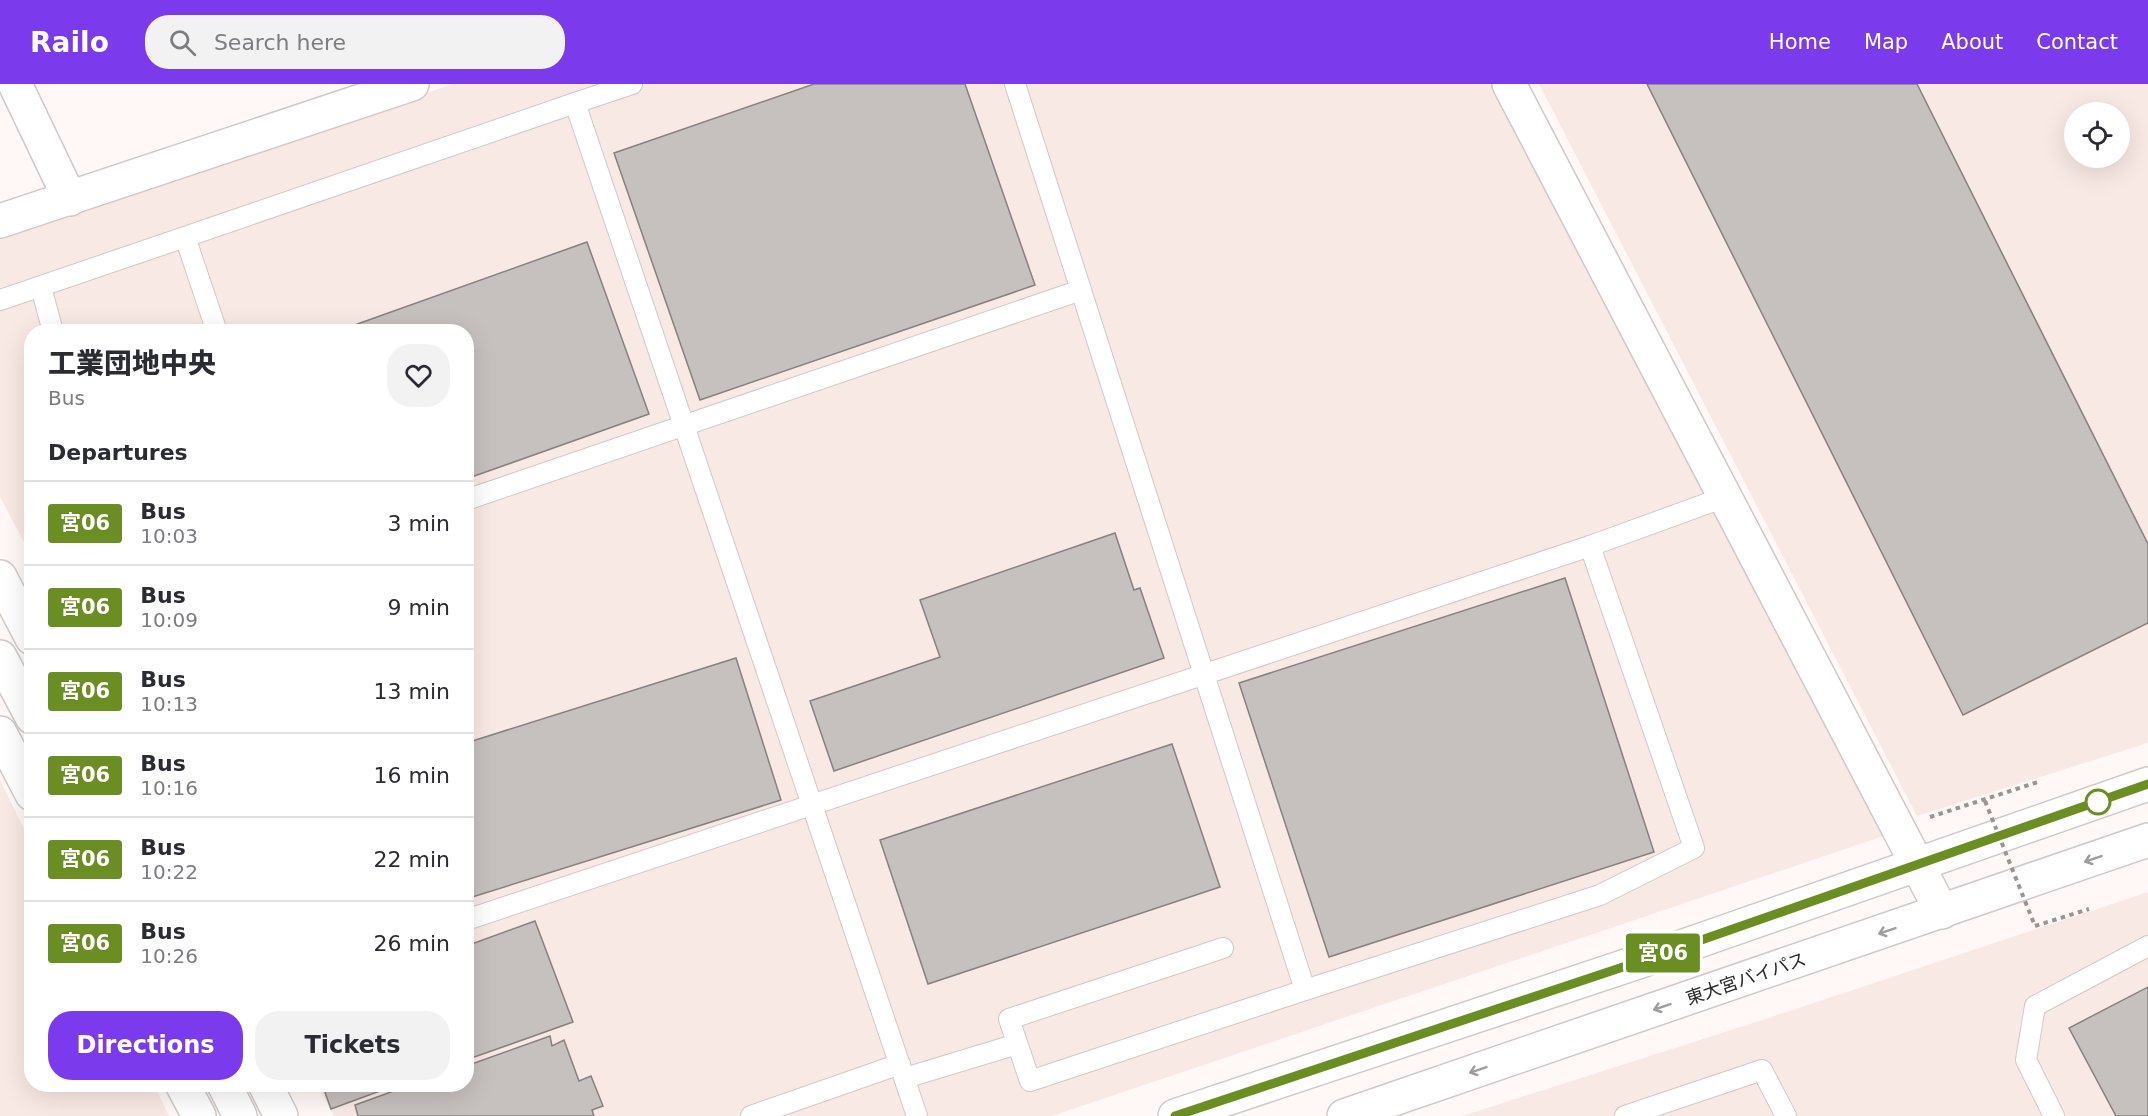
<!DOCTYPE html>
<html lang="en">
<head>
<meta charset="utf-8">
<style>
  :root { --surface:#fff; --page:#f2f2f3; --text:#2b2b33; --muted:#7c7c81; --line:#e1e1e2; --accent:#7c3aed }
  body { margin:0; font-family:"DejaVu Sans","Noto Sans JP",sans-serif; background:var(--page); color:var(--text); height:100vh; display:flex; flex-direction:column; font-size:22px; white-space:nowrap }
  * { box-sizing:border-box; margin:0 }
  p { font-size:20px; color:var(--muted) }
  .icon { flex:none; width:33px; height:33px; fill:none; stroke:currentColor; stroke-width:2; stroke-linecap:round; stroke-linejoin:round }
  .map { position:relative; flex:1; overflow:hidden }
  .sheet { position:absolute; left:24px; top:240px; width:450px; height:768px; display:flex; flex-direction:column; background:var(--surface); border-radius:24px; box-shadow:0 6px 24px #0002 }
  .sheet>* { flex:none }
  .badge { padding:0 12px; border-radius:4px; font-size:21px; line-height:39px }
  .controls { position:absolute; left:2064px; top:18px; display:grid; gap:12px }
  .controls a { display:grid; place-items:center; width:66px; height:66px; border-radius:50%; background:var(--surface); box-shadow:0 6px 24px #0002; font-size:30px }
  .map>.badge { position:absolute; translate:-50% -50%; box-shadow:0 0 0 3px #fff }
  h2 { padding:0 24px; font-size:22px; line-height:54px }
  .round { display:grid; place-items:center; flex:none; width:63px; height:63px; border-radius:24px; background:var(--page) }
  .overview { display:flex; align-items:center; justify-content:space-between; height:102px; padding:0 24px }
  h1 { font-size:28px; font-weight:800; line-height:45px }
  .cta { display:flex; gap:12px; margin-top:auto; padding:12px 24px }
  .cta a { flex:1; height:69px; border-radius:24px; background:var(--accent); color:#fff; font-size:24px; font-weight:800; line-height:69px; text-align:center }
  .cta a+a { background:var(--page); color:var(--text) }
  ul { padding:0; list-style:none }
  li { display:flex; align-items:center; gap:18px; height:84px; padding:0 24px; border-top:2px solid var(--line) }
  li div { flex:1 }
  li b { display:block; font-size:22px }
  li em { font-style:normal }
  li .badge { min-width:66px; font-weight:700; text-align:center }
  header { display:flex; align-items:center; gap:36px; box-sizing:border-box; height:84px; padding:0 30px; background:var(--accent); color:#fff }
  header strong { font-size:28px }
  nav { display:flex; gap:33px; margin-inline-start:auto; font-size:21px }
  .search { width:420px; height:54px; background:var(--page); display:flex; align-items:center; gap:15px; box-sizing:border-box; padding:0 21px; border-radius:24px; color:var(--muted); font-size:22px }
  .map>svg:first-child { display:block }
  .built { fill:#f9e9e5; fill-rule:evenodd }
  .building { fill:#c6c0be; stroke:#87807f; stroke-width:1.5 }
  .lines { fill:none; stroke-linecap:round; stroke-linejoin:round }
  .service-casing { stroke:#cfc9c7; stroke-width:22 }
  .minor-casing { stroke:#cfc9c7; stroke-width:36 }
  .tertiary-casing { stroke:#cfc9c7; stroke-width:36 }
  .primary-casing { stroke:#cfc9c7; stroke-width:36 }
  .trunk-casing { stroke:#cfc9c7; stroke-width:36 }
  .path { stroke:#9a9493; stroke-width:4; stroke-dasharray:4.5 4.5; stroke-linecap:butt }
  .service { stroke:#fff; stroke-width:20 }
  .minor { stroke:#fff; stroke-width:33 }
  .tertiary { stroke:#fff; stroke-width:33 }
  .primary { stroke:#fff; stroke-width:33 }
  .trunk { stroke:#fff; stroke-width:33 }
  .path-bridge { stroke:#9a9493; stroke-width:4; stroke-dasharray:4.5 4.5; stroke-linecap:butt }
  .oneway { stroke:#9f9d9d }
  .line-casing { stroke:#fff; stroke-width:14 }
  .line { stroke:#6b8e23; stroke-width:9 }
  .stop-dot { fill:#fff; stroke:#6b8e23; stroke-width:3 }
  .labels { text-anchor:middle; stroke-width:4.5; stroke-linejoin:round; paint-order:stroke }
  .street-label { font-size:18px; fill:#292626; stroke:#fff }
</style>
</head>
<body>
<header>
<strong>Railo</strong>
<div class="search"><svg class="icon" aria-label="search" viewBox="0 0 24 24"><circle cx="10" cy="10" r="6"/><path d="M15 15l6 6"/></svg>Search here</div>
<nav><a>Home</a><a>Map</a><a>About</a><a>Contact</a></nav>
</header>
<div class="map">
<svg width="2148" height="1032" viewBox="0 0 2148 1032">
  <rect width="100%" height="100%" fill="#fff8f6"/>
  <!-- built -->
  <g class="built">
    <path d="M453 0H1495L1887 751 1052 1032H334L317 1001 466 1000V248H32L31 471 0 413V151Z"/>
    <path d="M1539 0H2148V659L1917 732ZM2074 28H2120V74H2074Z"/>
    <path d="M0 696 31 759 32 1000 154 1001 169 1032H0Z"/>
    <path d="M2148 808V1032H1462L1753 939Z"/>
  </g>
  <!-- building -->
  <g class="building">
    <path d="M814 0H965L1035 201 700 316 614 69Z"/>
    <path d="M1647 0H1917L2148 460V539L1963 631Z"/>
    <path d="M587 158 649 330 466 395V248H335Z"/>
    <path d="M1115 449 1134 506 1140 504 1164 574 834 687 810 617 940 573 920 516Z"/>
    <path d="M1565 494 1654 768 1329 873 1239 599Z"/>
    <path d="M736 574 781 716 466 815V659Z"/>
    <path d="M1172 660 1220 803 928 900 880 756Z"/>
    <path d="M535 837 573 938 466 976V862Z"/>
    <path d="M2148 903V1032H2116L2069 944Z"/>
    <path d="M550 952 552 962 564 956 579 997 591 992 603 1022 592 1026 594 1032H358L355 1021 413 1000H466V982Z"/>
    <path d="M322 1000H399L331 1025Z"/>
  </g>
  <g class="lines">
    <defs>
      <g id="service">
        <path d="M632 0 575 19 917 1032"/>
        <path d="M1015 0 1305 906 1600 811 1694 764 1590 462"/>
        <path d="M41 203 53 248"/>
        <path d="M0 216 185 153"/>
        <path d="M217 248 185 153 575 19"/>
        <path d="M466 416 1081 206"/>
        <path d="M466 836 1590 462 1725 413"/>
        <path d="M1223 864 1009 935 1030 997 1305 906"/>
        <path d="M905 994 1017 960"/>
        <path d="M751 1032 900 980"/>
        <path d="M1625 1032 1762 986 1786 1032"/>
        <path d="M2054 1032 2026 976 2035 922 2148 862"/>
      </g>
      <g id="minor">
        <path d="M15 0 70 115"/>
        <path d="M0 137 412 0"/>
      </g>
      <path id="tertiary" d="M1509 0 1942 828"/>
      <g id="primary">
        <path d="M0 493 32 554"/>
        <path d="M0 573 32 633"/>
        <path d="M0 649 32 710"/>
        <path d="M182 1000 199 1032"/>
        <path d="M224 1000 240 1032"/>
        <path d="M265 1000 281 1032"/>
      </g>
      <g id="trunk">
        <path d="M1175 1032 1644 876 2148 700"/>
        <path d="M1344 1032 2148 756"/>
      </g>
    </defs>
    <!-- service casing -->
    <use href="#service" class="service-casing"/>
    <!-- minor casing -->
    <use href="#minor" class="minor-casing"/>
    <!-- tertiary casing -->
    <use href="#tertiary" class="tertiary-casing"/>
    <!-- primary casing -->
    <use href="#primary" class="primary-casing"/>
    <!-- trunk casing -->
    <use href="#trunk" class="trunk-casing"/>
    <!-- path -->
    <g class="path">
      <path d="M1930 733 2041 697"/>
      <path d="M2035 842 2089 825"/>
    </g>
    <!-- service -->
    <use href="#service" class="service"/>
    <!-- minor -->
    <use href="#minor" class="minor"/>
    <!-- tertiary -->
    <use href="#tertiary" class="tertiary"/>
    <!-- primary -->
    <use href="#primary" class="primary"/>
    <!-- trunk -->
    <use href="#trunk" class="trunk"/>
    <!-- path-bridge -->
    <path class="path-bridge" d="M1985 717 2035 842"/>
  </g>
  <!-- one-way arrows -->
  <defs><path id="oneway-shaft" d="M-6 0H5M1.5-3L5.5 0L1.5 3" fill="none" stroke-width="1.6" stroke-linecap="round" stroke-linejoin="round" transform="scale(1.5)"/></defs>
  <g class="oneway">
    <use href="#oneway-shaft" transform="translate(2093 775) rotate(161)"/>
    <use href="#oneway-shaft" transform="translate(1887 847) rotate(161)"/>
    <use href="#oneway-shaft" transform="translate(1662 923) rotate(161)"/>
    <use href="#oneway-shaft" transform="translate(1478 986) rotate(161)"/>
  </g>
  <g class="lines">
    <defs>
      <path id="line" d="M1175 1032 1644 876 2148 700"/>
    </defs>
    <!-- line casing -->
    <use href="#line" class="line-casing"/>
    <!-- line -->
    <use href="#line" class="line"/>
  </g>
  <!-- markers -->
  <circle class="stop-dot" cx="2098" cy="718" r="12"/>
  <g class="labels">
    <!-- street labels -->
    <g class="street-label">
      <text transform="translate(1746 895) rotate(-19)" y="6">東大宮バイパス</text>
    </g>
  </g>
</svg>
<div class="controls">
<a><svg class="icon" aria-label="locate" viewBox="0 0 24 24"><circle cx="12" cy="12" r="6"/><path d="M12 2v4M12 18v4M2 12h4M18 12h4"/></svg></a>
</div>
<b class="badge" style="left:1663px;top:869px;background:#6b8e23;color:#fff">宮06</b>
<section class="sheet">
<div class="overview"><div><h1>工業団地中央</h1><p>Bus</p></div><a class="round"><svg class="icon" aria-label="heart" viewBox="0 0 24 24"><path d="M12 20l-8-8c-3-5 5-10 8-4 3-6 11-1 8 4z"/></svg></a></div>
<h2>Departures</h2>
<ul>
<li><span class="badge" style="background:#6b8e23;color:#fff">宮06</span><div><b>Bus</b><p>10:03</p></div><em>3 min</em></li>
<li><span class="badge" style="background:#6b8e23;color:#fff">宮06</span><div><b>Bus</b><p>10:09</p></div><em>9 min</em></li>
<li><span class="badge" style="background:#6b8e23;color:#fff">宮06</span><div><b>Bus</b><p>10:13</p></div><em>13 min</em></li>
<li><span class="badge" style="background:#6b8e23;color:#fff">宮06</span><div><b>Bus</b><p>10:16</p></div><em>16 min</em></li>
<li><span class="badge" style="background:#6b8e23;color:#fff">宮06</span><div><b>Bus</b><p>10:22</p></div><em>22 min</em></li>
<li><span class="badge" style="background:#6b8e23;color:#fff">宮06</span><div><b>Bus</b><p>10:26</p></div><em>26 min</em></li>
</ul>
<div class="cta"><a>Directions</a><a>Tickets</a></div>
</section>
</div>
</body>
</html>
